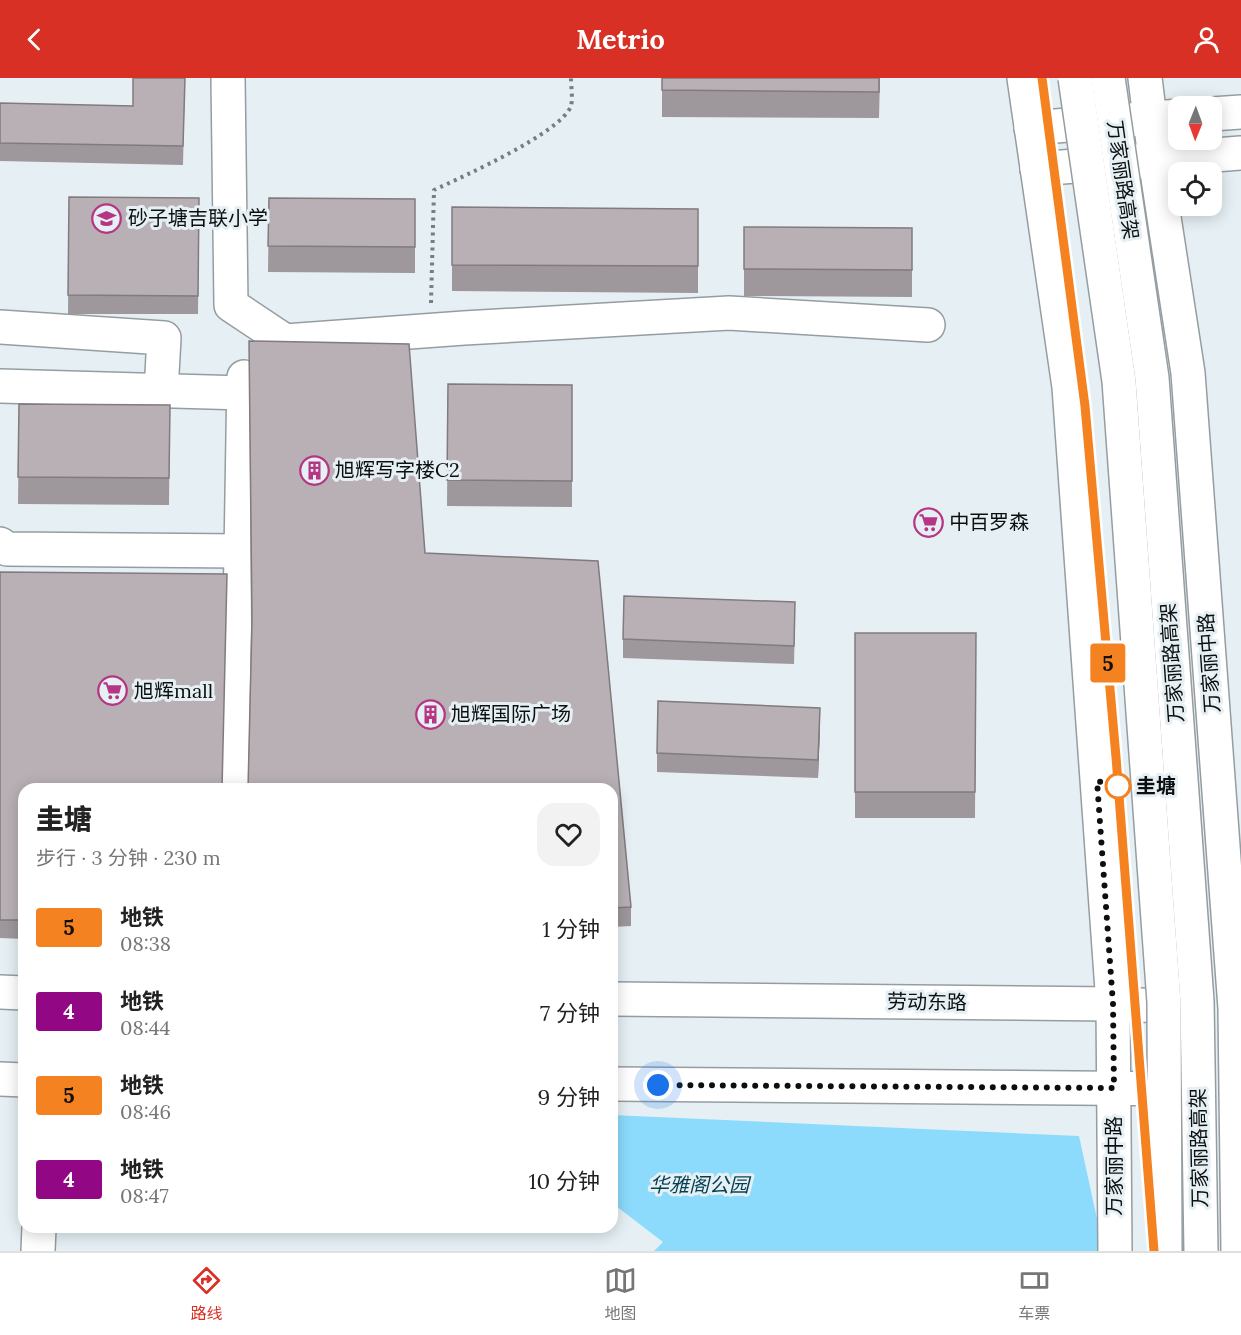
<!DOCTYPE html>
<html lang="zh">
<head>
<meta charset="utf-8">
<style>
  :root { --surface:#fff; --page:#f2f2f2; --text:#222; --muted:#767676; --line:#e0e0e0; --accent:#d93025 }
  body { margin:0; font-family:Lora,"Noto Sans SC",serif; background:var(--page); color:var(--text); height:100vh; display:flex; flex-direction:column; font-size:22px; white-space:nowrap }
  * { box-sizing:border-box; margin:0 }
  p { font-size:20px; color:var(--muted) }
  .icon { flex:none; width:33px; height:33px; fill:none; stroke:currentColor; stroke-width:2; stroke-linecap:round; stroke-linejoin:round }
  .map { position:relative; flex:1; overflow:hidden }
  .side { position:absolute; left:18px; top:705px; width:600px; height:450px; display:flex; flex-direction:column; background:var(--surface); border-radius:18px; box-shadow:0 3px 15px #0003 }
  .side>* { flex:none }
  .badge { padding:0 12px; border-radius:4px; font-size:21px; line-height:39px }
  .needle { width:39px; rotate:181deg }
  .controls { position:absolute; left:1168px; top:18px; display:grid; gap:12px }
  .controls a { display:grid; place-items:center; width:54px; height:54px; border-radius:12px; background:var(--surface); box-shadow:0 3px 15px #0003; font-size:30px }
  .you { position:absolute; width:30px; height:30px; margin:-15px; border:4px solid #fff; border-radius:50%; background:#1a73e8; box-shadow:0 0 0 9px #1a73e833 }
  .map>.badge { position:absolute; translate:-50% -50%; box-shadow:0 0 0 3px #fff }
  .round { display:grid; place-items:center; flex:none; width:63px; height:63px; border-radius:18px; background:var(--page) }
  .overview { display:flex; align-items:center; justify-content:space-between; height:102px; padding:0 18px }
  h1 { font-size:28px; font-weight:800; line-height:45px }
  ul { padding:0; list-style:none }
  li { display:flex; align-items:center; gap:18px; height:84px; padding:0 18px }
  li div { flex:1 }
  li b { display:block; font-size:22px }
  li em { font-style:normal }
  li .badge { min-width:66px; font-weight:700; text-align:center }
  header { display:flex; justify-content:space-between; align-items:center; height:78px; padding:0 18px; background:var(--accent); color:#fff; font-size:27px; font-weight:800 }
  .tabs { display:flex; justify-content:space-around; align-items:center; height:84px; border-top:2px solid var(--line); background:var(--surface); font-size:16px; color:var(--muted) }
  .tabs a { display:grid; justify-items:center; gap:3px }
  .tabs .active { color:var(--accent) }
  .map>svg:first-child { display:block }
  .green { fill:#8cdbfc }
  .lines { fill:none; stroke-linecap:round; stroke-linejoin:round }
  .minor-casing { stroke:#959da1; stroke-width:36 }
  .major-casing { stroke:#959da1; stroke-width:36 }
  .path { stroke:#777d80; stroke-width:4; stroke-dasharray:3 4.5; stroke-linecap:butt }
  .minor { stroke:#fff; stroke-width:33 }
  .major { stroke:#fff; stroke-width:33 }
  .highway-bridge-casing { stroke:#959da1; stroke-width:36; stroke-linecap:butt }
  .highway-bridge { stroke:#fff; stroke-width:33 }
  .wall { fill:#9e979b }
  .shaded-wall { fill:#817b7e }
  .building { fill:#b8b0b4; stroke:#817b7e; stroke-width:1.5 }
  .line-casing { stroke:#fff; stroke-width:14 }
  .line { stroke:#f58220; stroke-width:9 }
  .walk { stroke:#0c0f10; stroke-width:6; stroke-dasharray:0 10.8 }
  .stop-dot { fill:#fff; stroke:#f58220; stroke-width:3 }
  .labels { text-anchor:middle; stroke-width:6; stroke-linejoin:round; paint-order:stroke }
  .street-label { font-size:20px; fill:#0c0f10; stroke:#e6f0f4 }
  .poi-label { font-size:20px; fill:#0c0f10; stroke:#e6f0f4; text-anchor:start }
  .stop-label { font-size:20px; font-weight:bold; fill:#0c0f10; stroke:#e6f0f4; text-anchor:start }
  .park-label { font-size:20px; font-style:italic; fill:#033f51; stroke:#e6f0f4 }
</style>
</head>
<body>
<header><svg class="icon" aria-label="back" viewBox="0 0 24 24"><path d="M15 5l-7 7 7 7"/></svg>Metrio<svg class="icon" aria-label="person" viewBox="0 0 24 24"><circle cx="12" cy="8" r="4"/><path d="M4 21q1-7 8-7t8 7"/></svg></header>
<div class="map">
<svg width="1241" height="1173" viewBox="0 0 1241 1173">
  <rect width="100%" height="100%" fill="#e6f0f4"/>
  <!-- green -->
  <path class="green" d="M612 1037 1079 1058 1104 1173H654L663 1164 612 1125Z"/>
  <g class="lines">
    <defs>
      <g id="minor">
        <path d="M228 0 231 227 285 263 464 250 729 235 928 247"/>
        <path d="M1212 36 1241 34"/>
        <path d="M1031 50 1179 38"/>
        <path d="M1037 91 1241 75"/>
        <path d="M0 249 164 260 161 313"/>
        <path d="M0 308 244 315"/>
        <path d="M0 466 7 471 241 473"/>
        <path d="M237 711 244 299"/>
        <path d="M38 1173 39 1149"/>
      </g>
      <g id="major">
        <path d="M1024 0 1069 309 1113 926 1115 1173"/>
        <path d="M1145 0 1155 81 1188 295 1235 930 1238 1173"/>
        <path d="M0 914 24 915"/>
        <path d="M612 921 1113 926 1191 929"/>
        <path d="M0 1001 24 1002"/>
        <path d="M612 1006 1192 1011"/>
      </g>
    </defs>
    <!-- minor casing -->
    <use href="#minor" class="minor-casing"/>
    <!-- major casing -->
    <use href="#major" class="major-casing"/>
    <!-- path -->
    <path class="path" d="M431 225 434 112C462 99 561 55 571 28 573 21 571 8 571 0"/>
    <!-- minor -->
    <use href="#minor" class="minor"/>
    <!-- major -->
    <use href="#major" class="major"/>
    <defs>
      <g id="highway-bridge">
        <path d="M1075 0 1119 303 1164 924 1165 1173"/>
        <path d="M1108 0 1152 300 1197 923 1201 1173"/>
      </g>
    </defs>
    <!-- highway-bridge casing -->
    <use href="#highway-bridge" class="highway-bridge-casing"/>
    <!-- highway-bridge -->
    <use href="#highway-bridge" class="highway-bridge"/>
  </g>
  <!-- wall -->
  <g class="wall">
    <path d="M185 0 183 87 0 83V25L133 28Z"/>
    <path d="M662 0H880L879 40 662 39Z"/>
    <path d="M69 119 199 120 198 236H68Z"/>
    <path d="M269 120 415 121V195L268 194Z"/>
    <path d="M452 129 698 131V215L452 213Z"/>
    <path d="M744 149 912 150V219L744 218Z"/>
    <path d="M249 263 409 266 425 475 598 483 631 829V848L612 849V711H248L251 548Z"/>
    <path d="M448 306 572 307V429L447 428Z"/>
    <path d="M19 326 170 327 169 427 18 426Z"/>
    <path d="M0 494 24 711V861L0 860Z"/>
    <path d="M795 543 794 586 623 580V561Z"/>
    <path d="M855 555H976L975 740H855Z"/>
    <path d="M820 648 818 700 657 694V675Z"/>
  </g>
  <!-- shaded-wall -->
  <path class="shaded-wall" d="M820 630V648L818 700V682Z"/>
  <!-- building -->
  <g class="building">
    <path d="M133 0H185L183 68 0 65V25L133 28Z"/>
    <path d="M662 0H879V14L662 12Z"/>
    <path d="M69 119 199 120 198 218 68 217Z"/>
    <path d="M269 120 415 121V169L268 168Z"/>
    <path d="M452 129 698 131V188L452 187Z"/>
    <path d="M744 149 912 150V192L744 191Z"/>
    <path d="M249 263 409 266 425 475 598 483 631 829 612 830V711H248L252 543Z"/>
    <path d="M448 306 572 307V403L447 402Z"/>
    <path d="M19 326 170 327 169 400 18 399Z"/>
    <path d="M0 494 227 496 222 711H24V842H0Z"/>
    <path d="M624 518 795 524 794 568 623 561Z"/>
    <path d="M855 555H976L975 714H855Z"/>
    <path d="M658 623 820 630 818 682 657 675Z"/>
  </g>
  <g class="lines">
    <defs>
      <path id="line" d="M1042 0 1085 328 1116 679 1154 1173"/>
    </defs>
    <!-- line casing -->
    <use href="#line" class="line-casing"/>
    <!-- line -->
    <use href="#line" class="line"/>
    <!-- walk -->
    <path class="walk" d="M658 1007 1114 1010 1113 926 1097 703 1118 708"/>
  </g>
  <!-- icons -->
  <defs>
    <symbol id="school-ring" viewBox="-11 -11 22 22"><circle r="9.5" fill="#e6f0f4" stroke="#b63683" stroke-width="1.5"/><path d="M0-5L7-2L0 1L-7-2ZM-4 1L0 2.5L4 1V4Q0 6-4 4Z" fill="#b63683"/></symbol>
    <symbol id="building-ring" viewBox="-11 -11 22 22"><circle r="9.5" fill="#e6f0f4" stroke="#b63683" stroke-width="1.5"/><path d="M-4-6H4V6H1V3H-1V6H-4ZM-2.5-4.3h1.7v1.8h-1.7ZM.8-4.3h1.7v1.8H.8ZM-2.5-1h1.7V.8h-1.7ZM.8-1h1.7V.8H.8Z" fill="#b63683"/></symbol>
    <symbol id="supermarket-ring" viewBox="-11 -11 22 22"><circle r="9.5" fill="#e6f0f4" stroke="#b63683" stroke-width="1.5"/><path d="M-6-5.5h2.5l.6 2H6L4.5 2H-2.5L-4.4-4H-6ZM-1.5 3.2a1.3 1.3 0 1 0 .1 0ZM3 3.2a1.3 1.3 0 1 0 .1 0Z" fill="#b63683"/></symbol>
  </defs>
  <g fill-rule="evenodd">
    <use href="#school-ring" x="90" y="124" width="33" height="33"/>
    <use href="#building-ring" x="298" y="376" width="33" height="33"/>
    <use href="#supermarket-ring" x="912" y="428" width="33" height="33"/>
    <use href="#supermarket-ring" x="96" y="596" width="33" height="33"/>
    <use href="#building-ring" x="414" y="620" width="33" height="33"/>
  </g>
  <!-- markers -->
  <circle class="stop-dot" cx="1118" cy="708" r="12"/>
  <g class="labels">
    <!-- street labels -->
    <g class="street-label">
      <text transform="translate(1123 102) rotate(82)" y="7">万家丽路高架</text>
      <text transform="translate(1172 585) rotate(-94)" y="7">万家丽路高架</text>
      <text transform="translate(1209 585) rotate(-94)" y="7">万家丽中路</text>
      <text transform="translate(927 924) rotate(1)" y="7">劳动东路</text>
      <text transform="translate(1199 1070) rotate(-91)" y="7">万家丽路高架</text>
      <text transform="translate(1114 1088) rotate(-90)" y="7">万家丽中路</text>
    </g>
    <!-- poi labels -->
    <g class="poi-label">
      <text x="128" y="147">砂子塘吉联小学</text>
      <text x="335" y="399">旭辉写字楼C2</text>
      <text x="949" y="451">中百罗森</text>
      <text x="134" y="620">旭辉mall</text>
      <text x="451" y="643">旭辉国际广场</text>
    </g>
    <!-- stop labels -->
    <g class="stop-label">
      <text x="1136" y="715">圭塘</text>
    </g>
    <!-- park labels -->
    <g class="park-label">
      <text x="699" y="1114">华雅阁公园</text>
    </g>
  </g>
</svg>
<div class="controls">
<a><svg class="needle" viewBox="-14 -14 28 28"><path d="M0-13l5 13h-10z" fill="#e53935"/><path d="M0 13l5-13h-10z" fill="#767676"/></svg></a>
<a><svg class="icon" aria-label="locate" viewBox="0 0 24 24"><circle cx="12" cy="12" r="6"/><path d="M12 2v4M12 18v4M2 12h4M18 12h4"/></svg></a>
</div>
<div class="you" style="left:658px;top:1007px"></div>
<b class="badge" style="left:1108px;top:585px;background:#f58220;color:#111">5</b>
<section class="side">
<div class="overview"><div><h1>圭塘</h1><p>步行 · 3 分钟 · 230 m</p></div><a class="round"><svg class="icon" aria-label="heart" viewBox="0 0 24 24"><path d="M12 20l-8-8c-3-5 5-10 8-4 3-6 11-1 8 4z"/></svg></a></div>
<ul>
<li><span class="badge" style="background:#f58220;color:#111">5</span><div><b>地铁</b><p>08:38</p></div><em>1 分钟</em></li>
<li><span class="badge" style="background:#920783;color:#fff">4</span><div><b>地铁</b><p>08:44</p></div><em>7 分钟</em></li>
<li><span class="badge" style="background:#f58220;color:#111">5</span><div><b>地铁</b><p>08:46</p></div><em>9 分钟</em></li>
<li><span class="badge" style="background:#920783;color:#fff">4</span><div><b>地铁</b><p>08:47</p></div><em>10 分钟</em></li>
</ul>
</section>
</div>
<nav class="tabs">
<a class="active"><svg class="icon" aria-label="directions" viewBox="0 0 24 24"><path d="M12 3l9 9-9 9-9-9zM9 14v-3h6M13 9l2 2-2 2"/></svg>路线</a>
<a><svg class="icon" aria-label="map" viewBox="0 0 24 24"><path d="M3 6l6-2 6 2 6-2v14l-6 2-6-2-6 2zM9 4v14M15 6v14"/></svg>地图</a>
<a><svg class="icon" aria-label="tickets" viewBox="0 0 24 24"><path d="M3 7h18v10H3zM15 7v10"/></svg>车票</a>
</nav>
</body>
</html>
